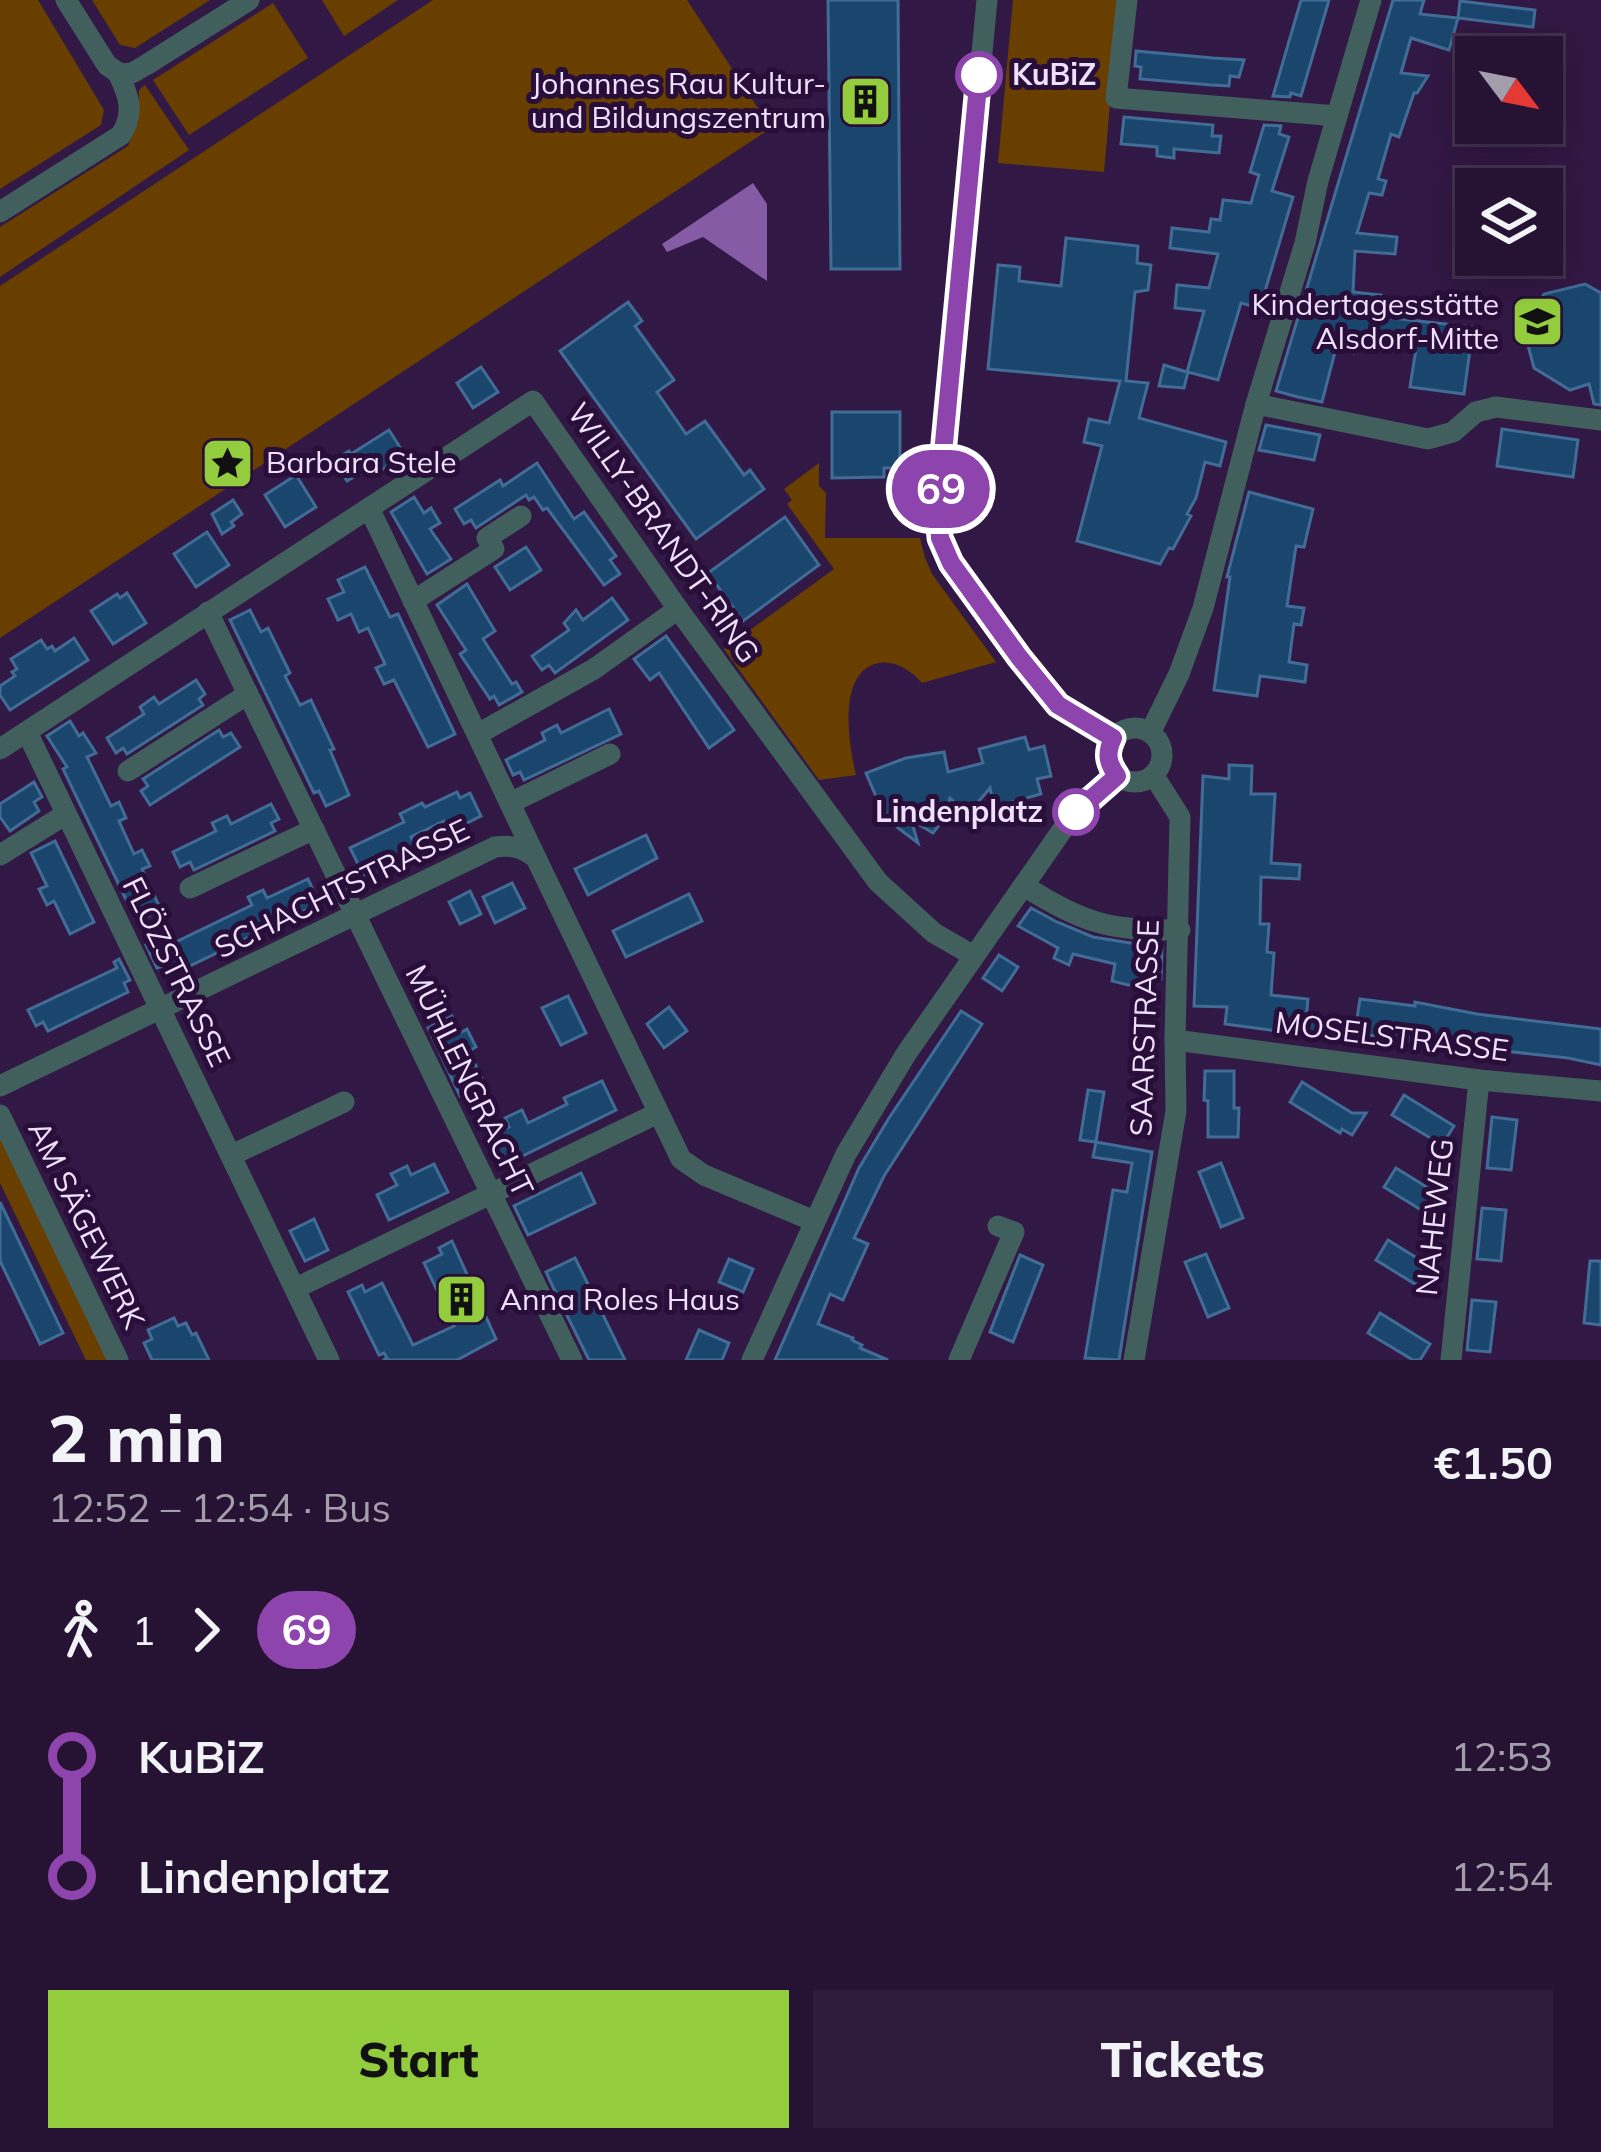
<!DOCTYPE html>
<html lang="en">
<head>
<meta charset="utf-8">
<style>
  :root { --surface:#261233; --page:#2e1b3b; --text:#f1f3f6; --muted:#a49eac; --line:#42324e; --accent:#93cc3d }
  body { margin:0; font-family:Mulish,sans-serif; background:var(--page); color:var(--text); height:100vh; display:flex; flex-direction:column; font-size:45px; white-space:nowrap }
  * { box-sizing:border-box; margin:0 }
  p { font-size:39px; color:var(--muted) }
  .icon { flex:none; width:66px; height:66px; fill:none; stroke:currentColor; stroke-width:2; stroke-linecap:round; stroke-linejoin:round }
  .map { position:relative; height:1360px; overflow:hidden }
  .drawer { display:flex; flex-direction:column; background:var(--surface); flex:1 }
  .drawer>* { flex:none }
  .badge { padding:0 24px; border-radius:39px; font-size:42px; line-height:78px }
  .needle { width:78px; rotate:122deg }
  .buttons { position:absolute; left:1455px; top:36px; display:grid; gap:24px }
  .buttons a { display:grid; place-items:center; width:108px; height:108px; border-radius:0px; background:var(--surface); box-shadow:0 6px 30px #0003,0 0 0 3px var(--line); font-size:60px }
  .map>.badge { position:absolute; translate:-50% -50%; box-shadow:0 0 0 6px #fff }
  .legs { display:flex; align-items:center; gap:18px; height:132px; padding:0 48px; font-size:39px }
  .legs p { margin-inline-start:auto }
  .overview { display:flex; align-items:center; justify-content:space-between; height:204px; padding:0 48px }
  h1 { font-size:66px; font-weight:800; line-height:90px }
  .action { display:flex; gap:24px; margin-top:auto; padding:24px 48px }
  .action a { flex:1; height:138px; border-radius:0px; background:var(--accent); color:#111; font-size:48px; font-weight:800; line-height:138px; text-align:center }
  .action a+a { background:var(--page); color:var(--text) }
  ul { padding:0 48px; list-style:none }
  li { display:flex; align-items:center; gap:42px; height:120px; font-size:45px }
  li i { display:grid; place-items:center; width:18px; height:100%; margin:0 15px; background:currentColor }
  li i::after { content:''; width:30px; height:30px; margin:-15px; border:9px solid; border-radius:50%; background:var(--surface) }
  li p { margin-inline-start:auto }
  li:first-child i { background:linear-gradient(#0000 50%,currentColor 0) }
  li:last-child i { background:linear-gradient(currentColor 50%,#0000 0) }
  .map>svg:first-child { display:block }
  .green { fill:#693f00 }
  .water { fill:#855ba5 }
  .building { fill:#1a466e; stroke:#406c96; stroke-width:3 }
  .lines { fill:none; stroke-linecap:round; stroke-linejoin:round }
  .street { stroke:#405f5d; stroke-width:21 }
  .line-1-casing { stroke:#fff; stroke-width:27 }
  .line-1 { stroke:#8e44ad; stroke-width:18 }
  .stop-1-dot { fill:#fff; stroke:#8e44ad; stroke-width:6 }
  .labels { text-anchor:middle; stroke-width:10; stroke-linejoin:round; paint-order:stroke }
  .stop-label { font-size:30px; font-weight:bold; fill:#efe0fc; stroke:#280e39; text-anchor:start }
  .poi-label { font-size:30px; fill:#efe0fc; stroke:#280e39; text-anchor:end }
  .street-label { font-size:30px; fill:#efe0fc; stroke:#280e39 }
</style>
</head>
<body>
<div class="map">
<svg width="1601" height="1360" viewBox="0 0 1601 1360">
  <rect width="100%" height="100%" fill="#321844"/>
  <!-- green -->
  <g class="green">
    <path d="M0 0H38L104 110 101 125 0 189Z"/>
    <path d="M92 0H210L135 48 120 45Z"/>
    <path d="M322 0H398L344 36Z"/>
    <path d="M433 0H687L771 128 0 638V286Z"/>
    <path d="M1013 0H1119L1104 172 998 163Z"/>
    <path d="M273 3 308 58 189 135 153 80Z"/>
    <path d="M145 85 189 150 0 277V227L128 146 138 122 139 90Z"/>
    <path d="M819 463V486L826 493 825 538H920L925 558 932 574 996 662 922 683C911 671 896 660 879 663 836 671 849 746 856 775L819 780 724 649 834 569 787 504 792 500 784 489Z"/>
    <path d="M0 1132 110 1360H86L0 1183Z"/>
  </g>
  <!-- water -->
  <path class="water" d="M753 183 767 204V281L703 237 667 252 662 244Z"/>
  <!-- building -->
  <g class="building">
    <path d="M828 0H898L900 269H831Z"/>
    <path d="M1301 0H1329L1301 96 1291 93 1290 97 1273 96Z"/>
    <path d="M1393 0H1424L1420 14 1458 18 1449 50 1411 38 1401 73 1428 76 1417 93H1414L1399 137 1391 134 1378 179 1386 181 1382 195 1369 193 1357 233 1397 237 1395 254 1355 251 1353 292 1381 295 1379 311 1384 312 1383 317 1473 327 1464 394 1410 387 1418 336 1372 332 1368 346 1357 343 1354 353 1336 348 1322 402 1298 397 1276 391Z"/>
    <path d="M1460 1 1535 10 1533 27 1458 18Z"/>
    <path d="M1136 51 1213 58 1244 60 1239 77 1230 76 1229 86 1211 85 1140 79 1141 67 1135 66Z"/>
    <path d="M1124 117 1213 125 1212 136H1221L1219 153 1174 149V158L1165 157 1157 156V147L1121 144Z"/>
    <path d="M1264 125 1281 126 1279 134 1289 137 1272 191 1293 197 1260 308 1241 303 1218 380 1188 372 1184 388 1159 386 1164 365 1187 372 1204 311 1175 308 1177 285 1209 288 1218 254 1170 248 1172 228 1209 232 1211 219 1220 220 1223 200 1251 203 1259 175 1250 172Z"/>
    <path d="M1066 238 1138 246 1137 263 1151 265 1148 290 1135 292 1126 381 1148 383 1139 418 1226 442 1220 466 1205 462 1196 498 1187 514 1191 516 1173 549 1169 548 1160 564 1077 541 1102 446 1084 442 1089 419 1109 423 1120 381 988 369 998 265 1020 267 1019 281 1061 286Z"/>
    <path d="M1585 284 1601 293V405L1594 404 1589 384 1570 390 1534 368 1524 330 1544 294Z"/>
    <path d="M628 302 642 321 635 326 674 380 657 392 686 434 705 421 744 475 750 470 764 489 696 539 560 351Z"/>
    <path d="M481 367 498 392 473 408 457 383Z"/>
    <path d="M832 412H900V468H884V477L832 478Z"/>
    <path d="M1266 425 1320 435 1314 460 1259 450Z"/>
    <path d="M1502 429 1578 440 1573 477 1497 466Z"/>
    <path d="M389 430 405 455 380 471 376 464 347 481 334 460 349 451 351 454Z"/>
    <path d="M537 463 574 519 584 512 616 556 610 560 620 574 604 585 547 508 543 510 534 497 529 500 526 495 476 528 471 520 464 524 455 509 500 480 503 486Z"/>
    <path d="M296 475 316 507 285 527 265 495Z"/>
    <path d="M1249 492 1313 509 1304 547 1296 546 1287 606 1304 608 1301 625 1294 624 1289 662 1307 665 1305 682 1260 676 1257 696 1214 690 1230 577H1227Z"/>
    <path d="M414 497 424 513 431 508 440 523 430 529 451 559 427 574 391 512Z"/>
    <path d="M233 500 242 514 231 522 234 526 222 534 212 514Z"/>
    <path d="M785 517 819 565 743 621 708 573Z"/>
    <path d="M207 532 229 565 196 587 174 554Z"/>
    <path d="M526 547 541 570 510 590 495 567Z"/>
    <path d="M365 567 390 617 398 614 455 734 428 747 394 680 384 684 376 668 385 664 368 628 359 632 351 614 338 620 328 599 344 592 338 580Z"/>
    <path d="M467 584 495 631 483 639 512 684 516 682 522 692 499 705 494 696 490 699 460 654 466 650 437 605Z"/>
    <path d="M127 593 146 623 113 644 91 611 117 594 120 598Z"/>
    <path d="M612 598 628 620 555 673 549 665 542 670 532 656 569 630 564 623 576 610 583 620Z"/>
    <path d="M250 610 261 632 268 628 290 673 285 676 300 705 311 700 334 749 330 750 349 795 326 806 319 791 314 793 230 620Z"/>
    <path d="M666 636 734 730 709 748 659 673 650 680 634 659Z"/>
    <path d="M74 638 88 660 10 710 0 695V686L15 676 12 672 17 669 11 659 41 640 47 649 52 646 55 651Z"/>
    <path d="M196 680 205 694 199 699 203 705 127 754 123 748 116 753 107 738 144 714 140 707 154 697 159 704Z"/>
    <path d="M609 709 621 734 524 780 520 772 513 775 506 760 545 740 542 733 557 725 561 733Z"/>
    <path d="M70 721 79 736 83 733 96 753 87 757 111 806 119 802 126 818 119 821 134 854 142 850 150 866 142 869 161 910 146 917 142 910 133 914 63 769 67 767 47 736Z"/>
    <path d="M219 730 223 737 231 733 240 747 150 805 141 791 148 786 143 779Z"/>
    <path d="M1025 737 1029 750 1044 746 1051 776 1037 779 1041 794 994 807 990 788 968 814 950 798 942 821 933 833 911 820 918 843 898 828 881 808 866 773 906 758 944 752 948 772 983 763 979 749Z"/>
    <path d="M1229 765 1252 766 1251 794H1275L1271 863 1300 865 1299 879 1261 877 1260 924H1269L1267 952 1274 953 1271 995 1308 999 1306 1019 1356 1025 1360 999 1415 1006V1002L1477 1014 1601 1029V1065L1568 1058 1441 1044V1041L1410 1037V1041L1355 1033 1354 1041 1225 1024 1227 1007 1194 1006 1203 776 1229 779Z"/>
    <path d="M34 782 42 797 34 802 39 811 10 831 0 817V804Z"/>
    <path d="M457 792 460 798 470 793 481 816 449 832 444 821 411 837 418 852 365 878 350 848 404 822 400 814 422 803 425 807Z"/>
    <path d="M271 804 279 819 271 823 275 831 194 870 190 862 180 867 173 852 216 831 212 823 227 816 231 824Z"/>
    <path d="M646 835 657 858 588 895 575 869Z"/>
    <path d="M55 841 94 922 70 934 54 901 47 905 39 889 47 886 31 853Z"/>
    <path d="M308 879 315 894 307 897 312 907 167 977 162 966 157 968 146 945 151 943 155 952 252 905 248 897 263 890 267 898Z"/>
    <path d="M512 883 525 908 495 923 483 897Z"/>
    <path d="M470 891 481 914 460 924 449 902Z"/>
    <path d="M689 894 702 921 626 957 613 931Z"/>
    <path d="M1031 908 1057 922 1093 937 1162 948 1161 979 1145 978V984L1128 985 1112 981 1115 964 1073 954 1069 965 1054 958 1058 948 1018 926Z"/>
    <path d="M999 955 1018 967 1002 991 983 978Z"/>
    <path d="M119 959 130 980 124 983 128 992 48 1031 43 1022 36 1026 28 1010 117 968 114 962Z"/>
    <path d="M568 996 586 1033 561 1045 542 1008Z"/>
    <path d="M669 1007 687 1031 664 1048 647 1024Z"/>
    <path d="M961 1011 982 1024 884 1176 854 1238 868 1244 843 1300 830 1294 818 1324 853 1338 852 1340 862 1345 860 1348 888 1360H775L859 1168 889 1118Z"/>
    <path d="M452 1016 460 1033 467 1029 476 1047 469 1051 489 1094 475 1101 470 1091 460 1096 428 1028Z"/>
    <path d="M1205 1071H1234V1108H1239L1238 1137H1208V1101L1204 1100Z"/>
    <path d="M602 1081 616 1110 502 1166 488 1137 509 1127 505 1118 522 1110 528 1123 567 1104 564 1098Z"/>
    <path d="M1302 1082 1352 1113H1366L1352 1135 1342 1129 1340 1133 1290 1102Z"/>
    <path d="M1088 1090 1104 1092 1096 1142 1080 1140Z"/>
    <path d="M1404 1095 1454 1126 1442 1145 1392 1115Z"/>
    <path d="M1492 1117 1517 1120 1511 1170 1487 1168Z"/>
    <path d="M1096 1142 1152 1152 1119 1360 1085 1358 1113 1190 1127 1192 1132 1163 1093 1157Z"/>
    <path d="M1221 1163 1243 1218 1221 1227 1199 1172Z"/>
    <path d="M434 1164 448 1192 389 1220 377 1195 397 1185 391 1174 407 1166 411 1175Z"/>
    <path d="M1396 1168 1446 1199 1434 1218 1384 1187Z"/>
    <path d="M581 1173 595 1203 528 1235 514 1206Z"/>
    <path d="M0 1202 63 1333 40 1344 0 1261Z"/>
    <path d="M1482 1208 1506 1210 1501 1261 1477 1259Z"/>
    <path d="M314 1219 328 1250 305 1261 290 1231Z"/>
    <path d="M1388 1240 1438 1271 1426 1291 1376 1260Z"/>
    <path d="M452 1241 496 1339 457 1360H383L387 1358 384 1353 379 1355 348 1292 362 1285 365 1292 382 1283 413 1345 454 1326 424 1263 442 1254 439 1248Z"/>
    <path d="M1206 1254 1229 1308 1208 1317 1185 1262Z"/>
    <path d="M1020 1255 1043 1265 1013 1342 990 1332Z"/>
    <path d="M575 1258 582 1272 625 1360H589L553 1287 546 1272Z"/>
    <path d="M729 1259 753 1269 743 1292 719 1282Z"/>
    <path d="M1590 1261H1601V1325L1584 1323Z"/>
    <path d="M1472 1300 1496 1302 1490 1352 1467 1350Z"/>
    <path d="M1380 1313 1430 1344 1420 1360H1413L1368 1333Z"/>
    <path d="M174 1318 178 1326 186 1323 192 1335 196 1333 209 1360H152L144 1343 152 1339 148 1330Z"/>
    <path d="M699 1330 729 1343 722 1360H686Z"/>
  </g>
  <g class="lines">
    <!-- street -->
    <g class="street">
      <path d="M66 0 107 65 120 74 132 73 146 65 249 0"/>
      <path d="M987 0 939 506 940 538 951 564 1019 657 1057 705 1113 738"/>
      <path d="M1127 0 1116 98 1337 116"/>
      <path d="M0 212 121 135C135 112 129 96 118 73"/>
      <path d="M1256 404 1428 439 1453 432 1476 412 1496 407 1601 420"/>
      <path d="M369 508 536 858"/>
      <path d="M413 601 494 549 487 538 521 516"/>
      <path d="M208 612 572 1360"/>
      <circle cx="1135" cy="755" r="27"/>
      <path d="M1151 731 1179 674 1203 608 1256 404 1305 243 1318 181 1371 0"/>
      <path d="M27 732 329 1360"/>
      <path d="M478 734 594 669 678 609"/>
      <path d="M0 749 533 401 678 609 878 882 934 933 974 956"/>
      <path d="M128 771 248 694"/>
      <path d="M512 802 610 754"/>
      <path d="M0 855 66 814"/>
      <path d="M1024 886C1084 923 1108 931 1180 930"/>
      <path d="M190 888 314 829"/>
      <path d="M1175 1040 1479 1080 1601 1091"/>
      <path d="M0 1086 495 847C513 845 522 847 536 858L681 1159 704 1175 814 1221"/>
      <path d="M0 1115 118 1360"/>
      <path d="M232 1155 344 1102"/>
      <path d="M296 1288 658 1113"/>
      <path d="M752 1360 846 1154 906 1054 1072 816 1117 776"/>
      <path d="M959 1360 1014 1232 998 1226"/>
      <path d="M1134 1360 1176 1111 1175 1040 1180 817 1154 776"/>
      <path d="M1451 1360 1479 1080"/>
    </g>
  </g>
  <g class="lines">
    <defs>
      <path id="line-1" d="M979 75 938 506 940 538 951 563 1019 657 1058 705 1113 738C1106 753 1107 762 1117 776L1076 812"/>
    </defs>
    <!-- line-1 casing -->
    <use href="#line-1" class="line-1-casing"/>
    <!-- line-1 -->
    <use href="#line-1" class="line-1"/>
  </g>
  <!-- icons -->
  <defs>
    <symbol id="building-square" viewBox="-11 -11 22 22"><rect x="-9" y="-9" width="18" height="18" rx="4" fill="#93cc3d" stroke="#280e39"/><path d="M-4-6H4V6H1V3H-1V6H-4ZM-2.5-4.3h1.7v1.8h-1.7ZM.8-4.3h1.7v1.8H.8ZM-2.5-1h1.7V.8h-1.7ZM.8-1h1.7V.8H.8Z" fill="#111"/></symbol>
    <symbol id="school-square" viewBox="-11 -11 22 22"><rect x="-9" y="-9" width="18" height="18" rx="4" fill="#93cc3d" stroke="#280e39"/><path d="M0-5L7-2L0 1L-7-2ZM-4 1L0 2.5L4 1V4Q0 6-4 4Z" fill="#111"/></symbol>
    <symbol id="sight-square" viewBox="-11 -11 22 22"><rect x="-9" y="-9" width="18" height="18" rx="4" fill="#93cc3d" stroke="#280e39"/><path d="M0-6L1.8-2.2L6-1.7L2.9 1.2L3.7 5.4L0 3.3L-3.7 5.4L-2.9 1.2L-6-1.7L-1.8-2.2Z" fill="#111"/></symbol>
  </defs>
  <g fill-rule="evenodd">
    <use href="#building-square" x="836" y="72" width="59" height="59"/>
    <use href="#school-square" x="1508" y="292" width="59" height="59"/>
    <use href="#sight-square" x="198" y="434" width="59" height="59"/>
    <use href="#building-square" x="432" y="1270" width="59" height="59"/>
  </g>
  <!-- markers -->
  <g class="stop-1-dot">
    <circle cx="979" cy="75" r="21"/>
    <circle cx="1076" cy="812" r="21"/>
  </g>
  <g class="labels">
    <!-- stop labels -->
    <g class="stop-label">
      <text x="1012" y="85">KuBiZ</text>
      <text x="1043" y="822" text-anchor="end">Lindenplatz</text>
    </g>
    <!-- poi labels -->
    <g class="poi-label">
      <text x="826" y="94">Johannes Rau Kultur-<tspan x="826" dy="34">und Bildungszentrum</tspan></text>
      <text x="1499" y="315">Kindertagesstätte<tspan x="1499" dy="34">Alsdorf-Mitte</tspan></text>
      <text x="266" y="473" text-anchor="start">Barbara Stele</text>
      <text x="500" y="1310" text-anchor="start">Anna Roles Haus</text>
    </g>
    <!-- street labels -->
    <g class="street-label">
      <text transform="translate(663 533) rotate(55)" y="10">WILLY-BRANDT-RING</text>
      <text transform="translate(342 889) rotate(-26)" y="10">SCHACHTSTRASSE</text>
      <text transform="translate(176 972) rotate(64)" y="10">FLÖZSTRASSE</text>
      <text transform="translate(1145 1028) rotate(-88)" y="10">SAARSTRASSE</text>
      <text transform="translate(1392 1037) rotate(7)" y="10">MOSELSTRASSE</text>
      <text transform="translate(469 1081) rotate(64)" y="10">MÜHLENGRACHT</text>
      <text transform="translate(1435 1217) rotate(-84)" y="10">NAHEWEG</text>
      <text transform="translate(86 1225) rotate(64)" y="10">AM SÄGEWERK</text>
    </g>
  </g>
</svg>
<div class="buttons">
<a><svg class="needle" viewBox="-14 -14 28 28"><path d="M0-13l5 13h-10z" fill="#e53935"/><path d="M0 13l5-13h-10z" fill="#a49eac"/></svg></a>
<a><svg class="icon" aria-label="layers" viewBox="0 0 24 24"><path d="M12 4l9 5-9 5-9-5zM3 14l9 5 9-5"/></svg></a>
</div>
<b class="badge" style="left:941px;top:489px;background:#8e44ad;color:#fff">69</b>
</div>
<section class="drawer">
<div class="overview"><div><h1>2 min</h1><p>12:52 – 12:54 · Bus</p></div><b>€1.50</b></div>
<div class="legs"><svg class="icon" aria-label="walk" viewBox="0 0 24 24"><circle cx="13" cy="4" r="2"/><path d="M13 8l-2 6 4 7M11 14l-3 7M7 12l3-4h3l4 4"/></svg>1<svg class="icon" aria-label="forward" viewBox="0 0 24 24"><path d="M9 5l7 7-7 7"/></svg><b class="badge" style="background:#8e44ad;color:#fff">69</b></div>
<ul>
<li><i style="color:#8e44ad"></i><b>KuBiZ</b><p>12:53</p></li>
<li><i style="color:#8e44ad"></i><b>Lindenplatz</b><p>12:54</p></li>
</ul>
<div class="action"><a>Start</a><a>Tickets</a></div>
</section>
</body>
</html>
